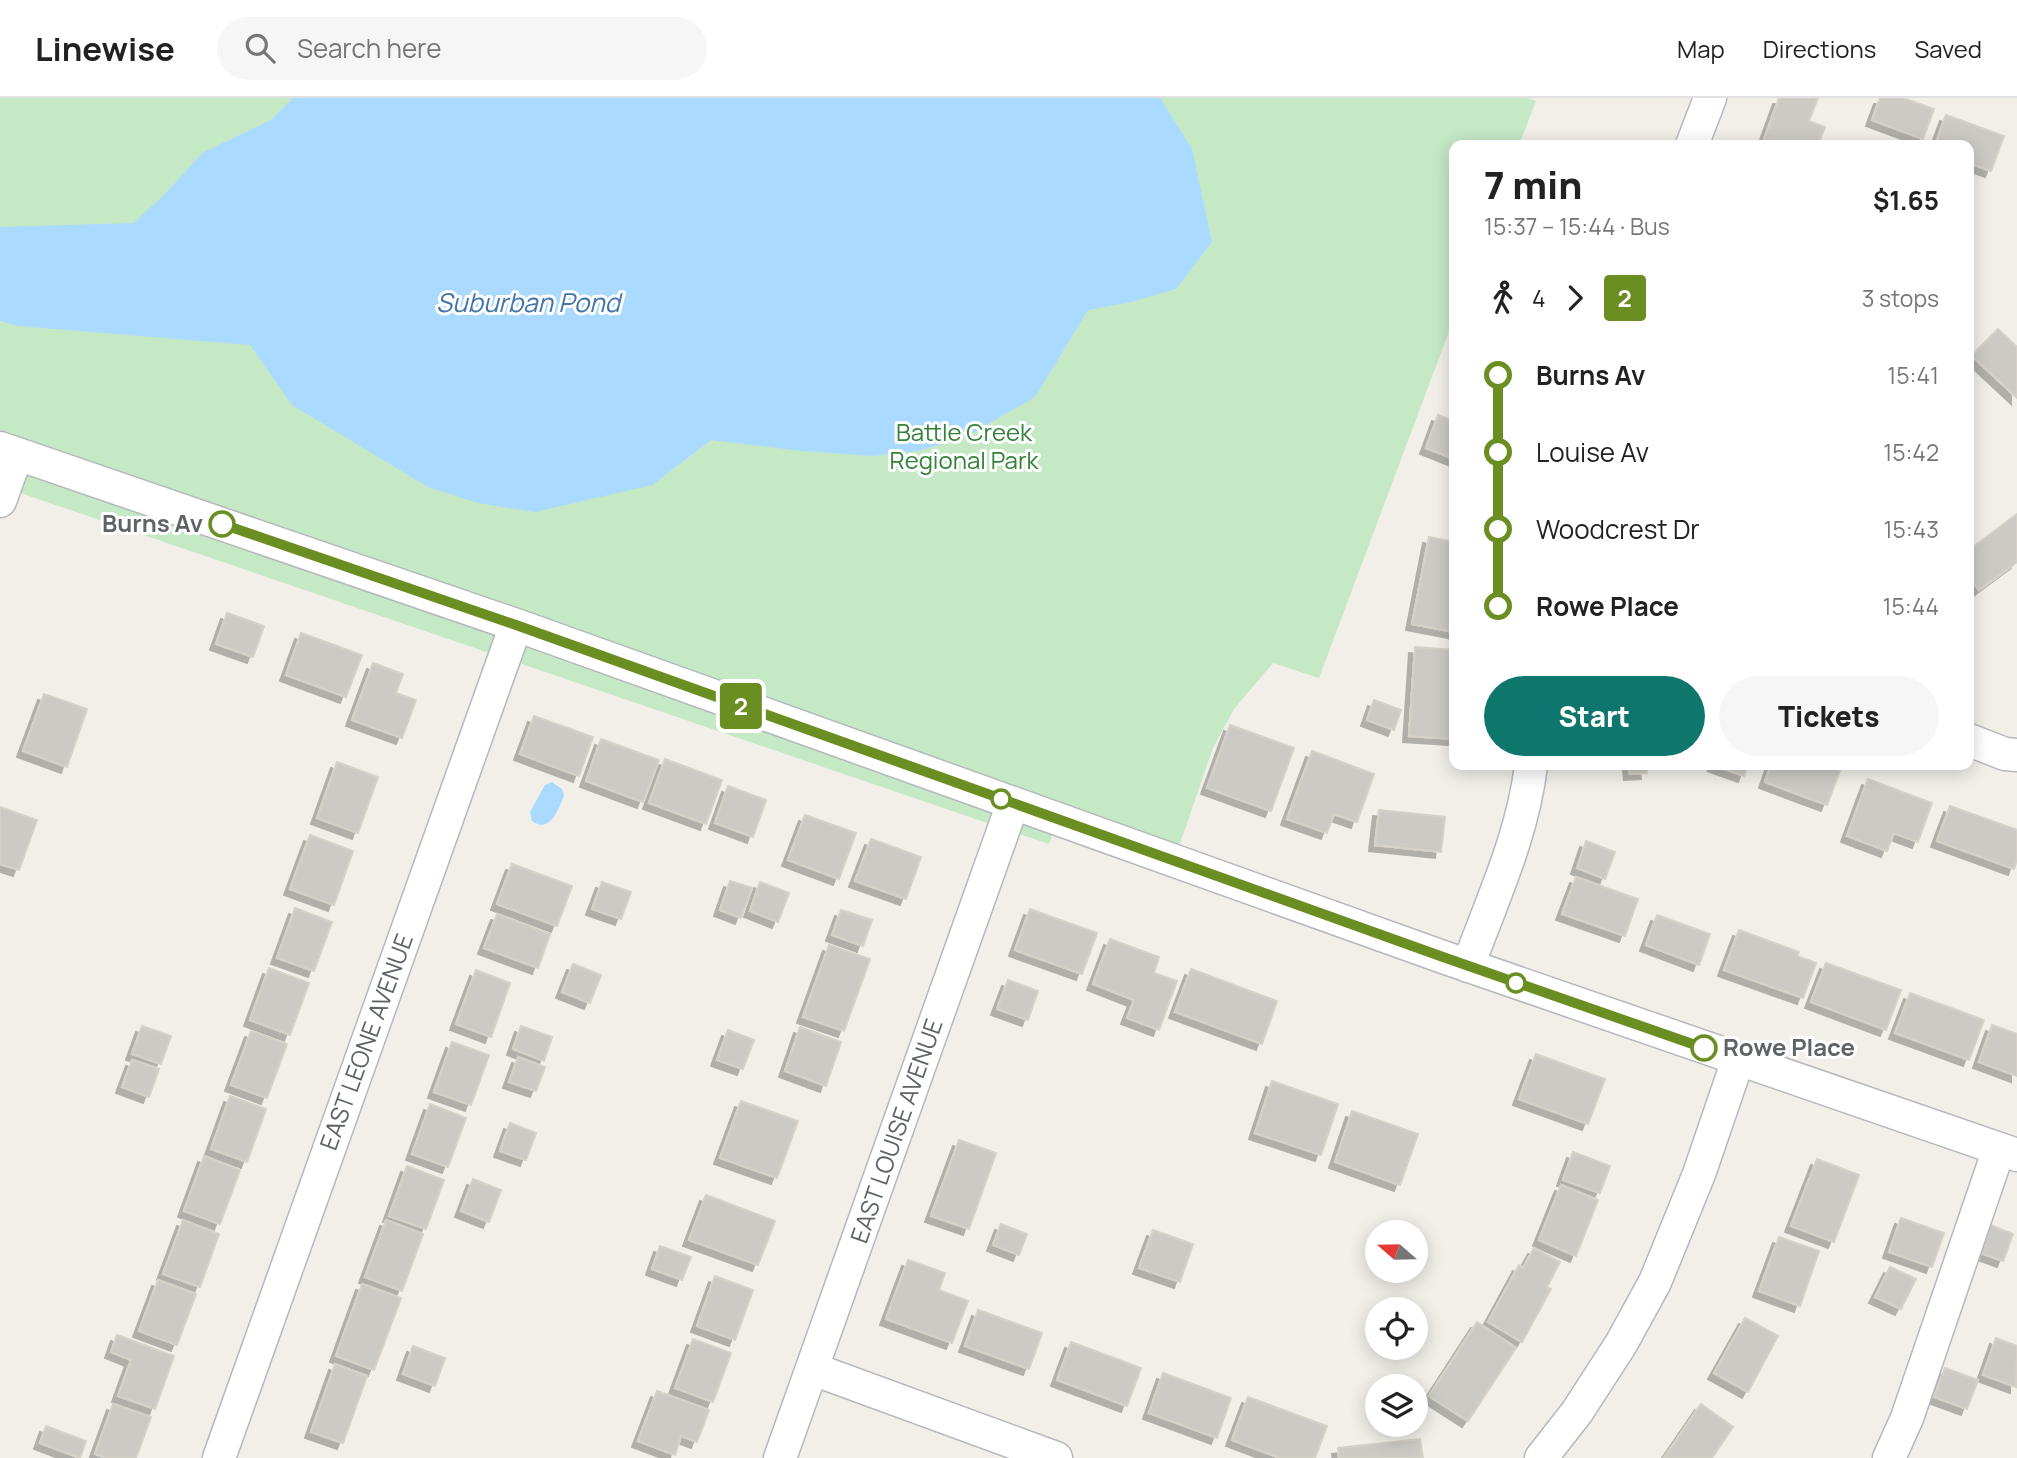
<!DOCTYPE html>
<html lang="en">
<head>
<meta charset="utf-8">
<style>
  :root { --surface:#fff; --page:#f6f6f6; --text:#222; --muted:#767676; --line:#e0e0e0; --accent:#0f766e }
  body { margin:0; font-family:Manrope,sans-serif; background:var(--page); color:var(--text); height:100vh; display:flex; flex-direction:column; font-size:26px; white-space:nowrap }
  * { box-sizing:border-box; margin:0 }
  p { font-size:23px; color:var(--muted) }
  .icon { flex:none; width:38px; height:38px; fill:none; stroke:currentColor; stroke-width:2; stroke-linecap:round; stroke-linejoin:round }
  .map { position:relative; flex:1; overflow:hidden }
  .panel { position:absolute; left:1449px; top:42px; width:525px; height:630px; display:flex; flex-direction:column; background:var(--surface); border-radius:14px; box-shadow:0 4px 18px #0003 }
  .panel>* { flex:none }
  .badge { padding:0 14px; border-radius:5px; font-size:24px; line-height:46px }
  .needle { width:46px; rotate:290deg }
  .tools { position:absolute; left:1365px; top:1122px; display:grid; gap:14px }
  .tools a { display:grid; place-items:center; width:63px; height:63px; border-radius:50%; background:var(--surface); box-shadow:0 4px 18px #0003; font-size:35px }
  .map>.badge { position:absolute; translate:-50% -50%; box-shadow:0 0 0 4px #fff }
  .legs { display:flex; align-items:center; gap:10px; height:77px; padding:0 35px; font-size:23px }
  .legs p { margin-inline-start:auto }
  .headline { display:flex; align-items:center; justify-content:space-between; height:119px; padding:0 35px }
  h1 { font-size:38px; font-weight:800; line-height:52px }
  .button { display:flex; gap:14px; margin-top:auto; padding:14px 35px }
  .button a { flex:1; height:80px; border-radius:42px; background:var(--accent); color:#fff; font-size:28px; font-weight:800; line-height:80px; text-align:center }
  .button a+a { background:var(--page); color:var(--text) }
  ul { padding:0 35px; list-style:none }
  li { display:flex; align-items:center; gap:24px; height:77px; font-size:26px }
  li i { display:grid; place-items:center; width:10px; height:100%; margin:0 9px; background:currentColor }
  li i::after { content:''; width:18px; height:18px; margin:-9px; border:5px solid; border-radius:50%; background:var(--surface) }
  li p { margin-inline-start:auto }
  li:first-child i { background:linear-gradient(#0000 50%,currentColor 0) }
  li:last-child i { background:linear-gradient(currentColor 50%,#0000 0) }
  header { display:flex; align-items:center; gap:42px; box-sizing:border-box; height:98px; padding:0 35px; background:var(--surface); border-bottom:2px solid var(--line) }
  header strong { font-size:33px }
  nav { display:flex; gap:38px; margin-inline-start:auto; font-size:24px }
  .search { width:490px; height:63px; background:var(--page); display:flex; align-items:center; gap:18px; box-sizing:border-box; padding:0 24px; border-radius:38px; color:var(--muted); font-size:26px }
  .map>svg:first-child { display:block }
  .green { fill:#c5e8c5 }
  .water { fill:#aadaff }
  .building { fill:#cccac5; stroke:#d6d1c6; stroke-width:2; filter:url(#shadow) }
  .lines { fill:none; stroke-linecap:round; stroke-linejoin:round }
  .minor-casing { stroke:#b5b8bc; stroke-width:35 }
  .minor { stroke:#fff; stroke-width:32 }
  .line-1-casing { stroke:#fff; stroke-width:16 }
  .line-1 { stroke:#6b8e23; stroke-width:10 }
  .stop-1-dot { fill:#fff; stroke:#6b8e23; stroke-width:3.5 }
  .labels { text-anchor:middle; stroke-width:6; stroke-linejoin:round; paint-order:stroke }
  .park-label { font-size:24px; fill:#348238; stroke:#fff }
  .stop-label { font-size:24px; font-weight:bold; fill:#5f6368; stroke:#fff; text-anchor:end }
  .street-label { font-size:24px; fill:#5f6368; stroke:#fff }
  .water-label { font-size:26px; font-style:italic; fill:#4174aa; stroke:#fff }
</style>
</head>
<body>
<header>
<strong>Linewise</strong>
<div class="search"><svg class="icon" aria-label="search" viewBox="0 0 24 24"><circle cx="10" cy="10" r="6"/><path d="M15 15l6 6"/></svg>Search here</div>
<nav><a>Map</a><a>Directions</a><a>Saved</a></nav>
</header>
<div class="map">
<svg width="2017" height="1360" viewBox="0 0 2017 1360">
  <defs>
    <filter id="shadow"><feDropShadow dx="-6" dy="6" stdDeviation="0" flood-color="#0004"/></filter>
  </defs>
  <rect width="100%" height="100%" fill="#f1efe8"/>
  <!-- green -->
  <path class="green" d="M0 0H1528L1536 3 1519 47H1454V220L1319 580 1273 565 1234 611 1213 650 1176 757 1059 718 1049 746 0 388Z"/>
  <!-- water -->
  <g class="water">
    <path d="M293 0H1160L1192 51 1212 144 1176 191 1131 204 1088 212 1035 299 964 340 917 353 873 358 803 353 711 342 652 387 535 414 478 405 428 389 292 307 250 247 18 228 0 223V129L134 125 168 93 202 55 271 22Z"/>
    <path d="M552 684 562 691 564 698C558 712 550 736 532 723L530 714 545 687Z"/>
  </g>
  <!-- building -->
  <g class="building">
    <path d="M1779 0H1818L1809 23 1825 29 1818 47H1762Z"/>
    <path d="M1880 0H1903L1934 11 1923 41 1872 22Z"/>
    <path d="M1946 17 2004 38 1991 73 1969 65V47H1935Z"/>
    <path d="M1998 231 2017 249V300L1972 258Z"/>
    <path d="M1438 317 1454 323V361L1426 350Z"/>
    <path d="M2017 416V464L1979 492 1969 479V452Z"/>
    <path d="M1429 439 1454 444V534L1412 526Z"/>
    <path d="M227 515 264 528 253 559 216 546Z"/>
    <path d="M301 535 362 557 346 599 286 577Z"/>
    <path d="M1415 549 1454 552V641L1409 638Z"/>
    <path d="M373 565 403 576 396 595 416 602 402 640 352 622Z"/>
    <path d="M44 596 87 611 67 669 23 653Z"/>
    <path d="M1374 602 1401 612 1394 632 1367 622Z"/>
    <path d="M534 618 593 639 579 678 520 656Z"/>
    <path d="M1230 627 1294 650 1271 713 1207 690Z"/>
    <path d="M601 641 659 662 643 704 586 683Z"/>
    <path d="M1312 653 1374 676 1357 724 1334 716 1327 735 1287 721Z"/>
    <path d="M665 661 722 682 706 726 649 705Z"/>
    <path d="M337 664 378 679 358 735 317 720Z"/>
    <path d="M1629 667H1646L1647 675 1630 676Z"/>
    <path d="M1713 667H1748L1744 678Z"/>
    <path d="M1771 667H1832L1841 670 1827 707 1765 684Z"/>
    <path d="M1868 681 1932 705 1918 744 1894 735 1887 753 1847 738Z"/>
    <path d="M728 688 766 702 753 739 715 725Z"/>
    <path d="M1950 708 2017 732V762L2014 771 1937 743Z"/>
    <path d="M0 709 37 722 19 772 0 766Z"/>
    <path d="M1379 712 1445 719 1441 754 1375 747Z"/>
    <path d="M805 717 856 735 839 781 788 762Z"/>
    <path d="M310 737 353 753 334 807 290 791Z"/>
    <path d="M871 741 921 759 906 801 855 783Z"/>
    <path d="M1586 743 1615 754 1605 781 1577 770Z"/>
    <path d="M512 766 572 788 557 828 497 806Z"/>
    <path d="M1576 779 1638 801 1625 838 1562 816Z"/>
    <path d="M730 783 752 790 741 820 720 812Z"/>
    <path d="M602 784 631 794 621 821 592 811Z"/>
    <path d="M760 784 789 795 778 824 750 813Z"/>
    <path d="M295 810 332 824 314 873 277 860Z"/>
    <path d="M1030 811 1097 835 1082 876 1015 852Z"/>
    <path d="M841 812 872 822 863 848 832 837Z"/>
    <path d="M497 816 550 836 538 870 484 850Z"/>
    <path d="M1657 817 1710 836 1699 867 1646 847Z"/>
    <path d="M1739 832 1799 854 1797 858 1816 865 1803 900 1724 872Z"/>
    <path d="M1110 841 1159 859 1154 875 1177 883 1159 932 1127 920 1134 902 1093 886Z"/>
    <path d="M829 847 870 861 844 933 803 919Z"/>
    <path d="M1826 865 1901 892 1886 932 1811 904Z"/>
    <path d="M573 866 601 877 590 905 562 894Z"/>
    <path d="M269 870 309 885 290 937 250 922Z"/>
    <path d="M1191 871 1277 903 1262 946 1175 914Z"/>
    <path d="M476 872 510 885 491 939 456 926Z"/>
    <path d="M1008 882 1038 893 1028 922 997 911Z"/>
    <path d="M1910 895 1984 922 1969 962 1895 935Z"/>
    <path d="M1992 927 2017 936V978L1979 964Z"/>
    <path d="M142 928 171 938 161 966 132 956Z"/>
    <path d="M521 928 552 939 544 963 513 951Z"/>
    <path d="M800 929 841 944 826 988 785 973Z"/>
    <path d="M728 932 754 942 743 971 717 962Z"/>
    <path d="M251 933 287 946 267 1000 231 987Z"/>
    <path d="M452 944 489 957 471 1007 434 994Z"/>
    <path d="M1536 956 1605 981 1588 1026 1519 1001Z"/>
    <path d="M518 959 545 969 536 993 509 984Z"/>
    <path d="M132 962 159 971 149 999 122 989Z"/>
    <path d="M1272 983 1338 1006 1321 1057 1255 1035Z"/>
    <path d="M230 998 266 1011 247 1064 211 1051Z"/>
    <path d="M741 1003 798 1023 777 1080 720 1060Z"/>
    <path d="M430 1006 466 1020 448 1069 412 1056Z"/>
    <path d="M1352 1013 1418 1036 1400 1087 1335 1064Z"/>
    <path d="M510 1025 536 1035 526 1062 500 1053Z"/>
    <path d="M959 1042 996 1055 969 1131 931 1118Z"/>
    <path d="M1573 1054 1610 1068 1600 1095 1563 1082Z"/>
    <path d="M204 1058 240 1072 220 1126 184 1113Z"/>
    <path d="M1817 1061 1859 1077 1834 1144 1791 1128Z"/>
    <path d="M407 1068 444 1082 426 1131 389 1118Z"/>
    <path d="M473 1081 501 1092 489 1124 461 1113Z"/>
    <path d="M1561 1087 1598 1102 1576 1158 1539 1142Z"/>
    <path d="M706 1097 775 1123 758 1167 689 1142Z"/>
    <path d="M1901 1120 1944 1135 1932 1169 1889 1154Z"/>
    <path d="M183 1122 219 1136 200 1189 163 1176Z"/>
    <path d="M386 1122 423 1136 402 1193 365 1179Z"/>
    <path d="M1985 1125 2013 1136 2003 1163 1975 1153Z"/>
    <path d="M1001 1126 1027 1136 1019 1157 993 1147Z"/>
    <path d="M1153 1132 1193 1146 1180 1184 1139 1170Z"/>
    <path d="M1779 1139 1819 1153 1800 1208 1759 1193Z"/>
    <path d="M660 1148 691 1159 682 1182 652 1171Z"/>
    <path d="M1534 1150 1560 1164 1547 1189 1551 1191 1522 1244 1488 1224 1519 1167 1523 1170Z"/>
    <path d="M908 1162 945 1175 939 1192 968 1203 952 1245 886 1221Z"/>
    <path d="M1890 1169 1916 1181 1901 1211 1875 1199Z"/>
    <path d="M715 1178 753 1192 735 1242 697 1228Z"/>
    <path d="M158 1182 196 1196 177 1247 139 1233Z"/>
    <path d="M362 1186 401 1200 374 1272 336 1258Z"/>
    <path d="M978 1212 1042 1235 1029 1271 965 1248Z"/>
    <path d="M1745 1220 1778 1238 1748 1294 1714 1275Z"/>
    <path d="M1477 1224 1516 1250 1468 1323 1429 1298Z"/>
    <path d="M117 1237 174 1258 155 1311 118 1298 131 1262 111 1254Z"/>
    <path d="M1996 1240 2017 1248 2016 1289 1983 1277Z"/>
    <path d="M693 1241 731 1255 713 1304 675 1290Z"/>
    <path d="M1071 1244 1141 1270 1127 1308 1057 1282Z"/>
    <path d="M413 1248 445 1260 435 1288 403 1276Z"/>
    <path d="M335 1266 367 1278 343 1345 311 1334Z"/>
    <path d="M1945 1270 1978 1282 1967 1311 1934 1299Z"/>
    <path d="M1163 1275 1231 1300 1217 1340 1149 1315Z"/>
    <path d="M657 1293 709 1312 697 1344 681 1338 675 1357 638 1343Z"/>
    <path d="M1248 1299 1327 1328 1315 1360H1280L1232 1342Z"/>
    <path d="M113 1306 151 1319 136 1360H106L95 1356Z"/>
    <path d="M1701 1306 1733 1329 1712 1360H1664Z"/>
    <path d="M46 1328 86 1343 80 1360 40 1345Z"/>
    <path d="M1420 1341 1423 1360H1339L1338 1350Z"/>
  </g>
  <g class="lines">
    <defs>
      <g id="minor">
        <path d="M1692 47 1710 0"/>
        <path d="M0 350 516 527 1443 859 2017 1057"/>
        <path d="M0 403 17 356"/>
        <path d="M1969 642 2005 656 2017 657"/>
        <path d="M1468 868C1492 802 1523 737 1531 667"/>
        <path d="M813 1271 1056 1360"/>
        <path d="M219 1360 516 527"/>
        <path d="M780 1360 1013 705"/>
        <path d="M1541 1360 1577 1314 1621 1246 1655 1184 1699 1076 1738 962"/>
        <path d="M1889 1360 1907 1320 1999 1051"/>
      </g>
    </defs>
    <!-- minor casing -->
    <use href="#minor" class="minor-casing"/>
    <!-- minor -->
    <use href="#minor" class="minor"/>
  </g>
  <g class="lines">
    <defs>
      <path id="line-1" d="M222 426 516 527 1443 859 1704 950"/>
    </defs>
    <!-- line-1 casing -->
    <use href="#line-1" class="line-1-casing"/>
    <!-- line-1 -->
    <use href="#line-1" class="line-1"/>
  </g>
  <!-- markers -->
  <g class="stop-1-dot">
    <circle cx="222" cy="426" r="12"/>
    <circle cx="1001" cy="701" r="9"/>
    <circle cx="1516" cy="885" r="9"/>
    <circle cx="1704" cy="950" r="12"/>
  </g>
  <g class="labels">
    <!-- park labels -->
    <g class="park-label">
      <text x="964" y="343">Battle Creek<tspan x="964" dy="28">Regional Park</tspan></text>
    </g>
    <!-- stop labels -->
    <g class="stop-label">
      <text x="203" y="434">Burns Av</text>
      <text x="1723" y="958" text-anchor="start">Rowe Place</text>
    </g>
    <!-- street labels -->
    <g class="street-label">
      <text transform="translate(367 944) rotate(-70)" y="8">EAST LEONE AVENUE</text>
      <text transform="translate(897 1033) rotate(-71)" y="8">EAST LOUISE AVENUE</text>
    </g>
    <!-- water labels -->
    <g class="water-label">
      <text x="528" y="214">Suburban Pond</text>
    </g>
  </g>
</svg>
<div class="tools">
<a><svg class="needle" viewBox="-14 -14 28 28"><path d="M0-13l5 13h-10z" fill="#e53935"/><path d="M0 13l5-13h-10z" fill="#767676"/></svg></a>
<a><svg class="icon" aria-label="locate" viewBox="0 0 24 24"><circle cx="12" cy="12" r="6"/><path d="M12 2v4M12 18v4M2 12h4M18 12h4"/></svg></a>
<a><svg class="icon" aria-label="layers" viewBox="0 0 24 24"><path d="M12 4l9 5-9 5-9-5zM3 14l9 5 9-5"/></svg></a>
</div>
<b class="badge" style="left:741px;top:608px;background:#6b8e23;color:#fff">2</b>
<section class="panel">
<div class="headline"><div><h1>7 min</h1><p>15:37 – 15:44 · Bus</p></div><b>$1.65</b></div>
<div class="legs"><svg class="icon" aria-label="walk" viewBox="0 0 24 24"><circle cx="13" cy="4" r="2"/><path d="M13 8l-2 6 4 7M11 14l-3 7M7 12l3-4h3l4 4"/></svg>4<svg class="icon" aria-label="forward" viewBox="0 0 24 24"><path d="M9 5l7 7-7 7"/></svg><b class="badge" style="background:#6b8e23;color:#fff">2</b><p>3 stops</p></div>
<ul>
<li><i style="color:#6b8e23"></i><b>Burns Av</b><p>15:41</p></li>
<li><i style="color:#6b8e23"></i><span>Louise Av</span><p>15:42</p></li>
<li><i style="color:#6b8e23"></i><span>Woodcrest Dr</span><p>15:43</p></li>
<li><i style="color:#6b8e23"></i><b>Rowe Place</b><p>15:44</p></li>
</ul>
<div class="button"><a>Start</a><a>Tickets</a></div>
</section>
</div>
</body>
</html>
